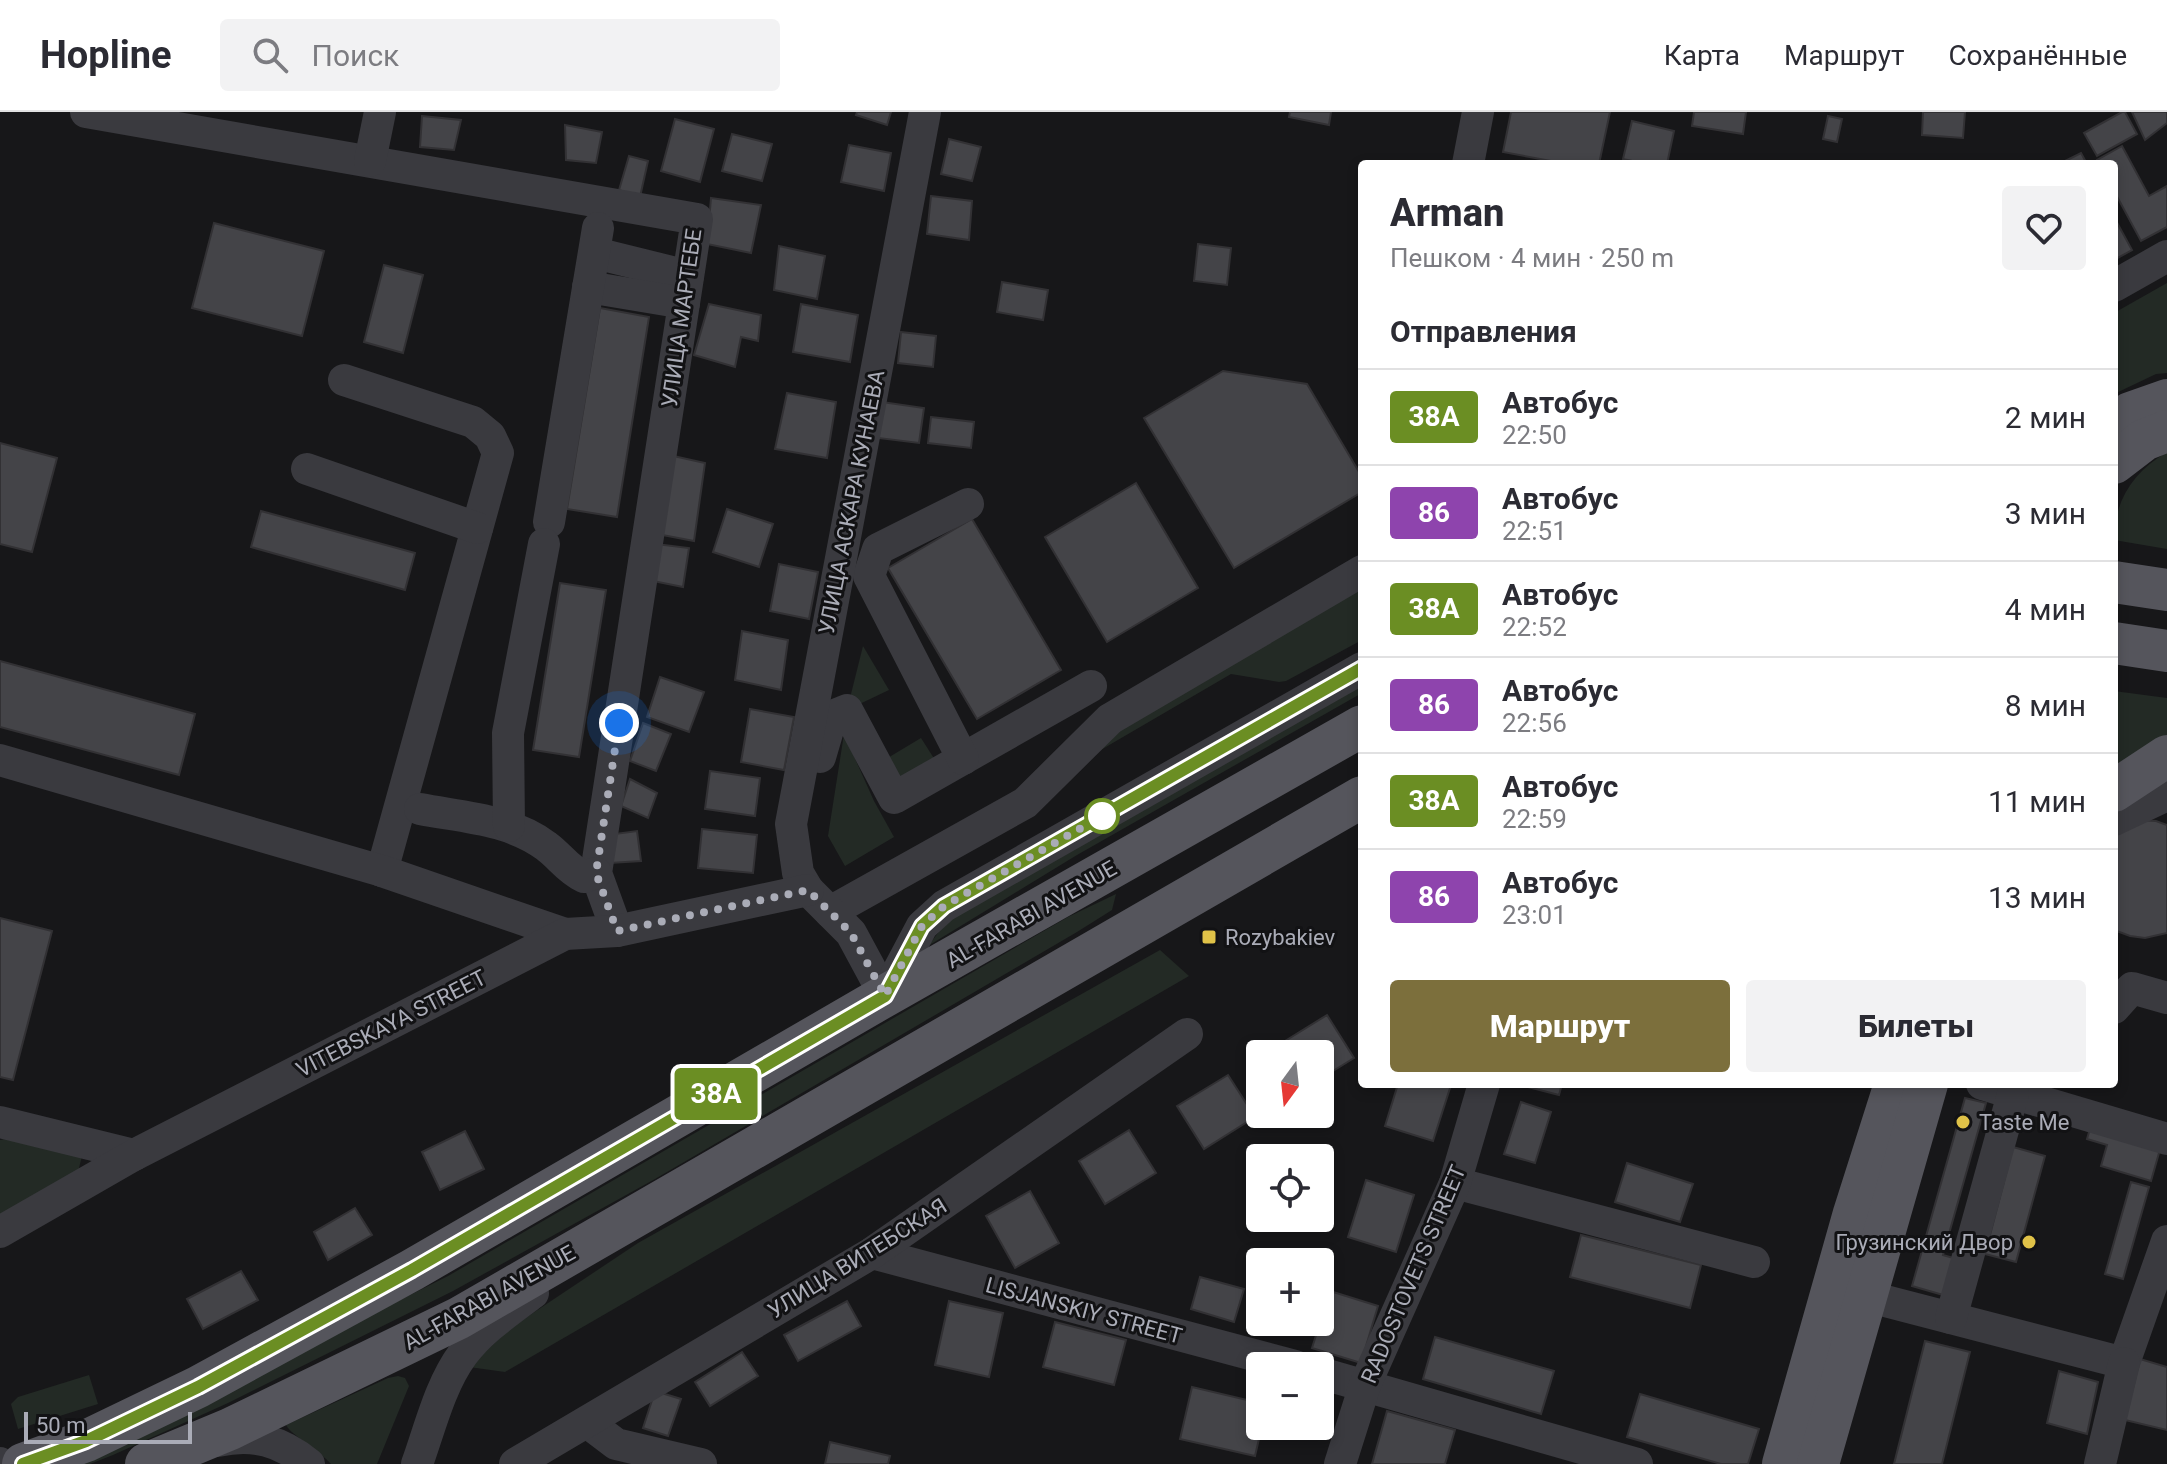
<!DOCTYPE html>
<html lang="ru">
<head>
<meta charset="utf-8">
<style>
  :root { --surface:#fff; --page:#f2f2f3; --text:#2b2b33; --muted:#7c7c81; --line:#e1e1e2; --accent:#7c6f3c }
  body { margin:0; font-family:Roboto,sans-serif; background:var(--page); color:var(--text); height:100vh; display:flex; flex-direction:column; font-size:30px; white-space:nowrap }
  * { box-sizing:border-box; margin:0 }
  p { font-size:26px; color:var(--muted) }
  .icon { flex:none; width:44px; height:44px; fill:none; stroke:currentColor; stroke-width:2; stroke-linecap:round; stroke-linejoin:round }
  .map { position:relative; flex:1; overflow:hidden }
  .drawer { position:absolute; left:1358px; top:48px; width:760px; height:928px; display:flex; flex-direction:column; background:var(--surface); border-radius:8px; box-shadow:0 4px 12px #0003 }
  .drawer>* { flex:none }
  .badge { padding:0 16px; border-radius:6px; font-size:28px; line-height:52px }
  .needle { width:52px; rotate:195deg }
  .fabs { position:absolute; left:1246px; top:928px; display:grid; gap:16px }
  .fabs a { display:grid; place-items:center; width:88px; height:88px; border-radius:8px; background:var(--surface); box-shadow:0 4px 12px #0003; font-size:40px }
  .scale { position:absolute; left:24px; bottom:20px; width:168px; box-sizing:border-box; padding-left:8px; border:4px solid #aaacb7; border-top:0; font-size:22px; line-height:28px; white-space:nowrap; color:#aaacb7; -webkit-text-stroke:6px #121214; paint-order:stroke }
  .you { position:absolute; width:40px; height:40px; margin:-20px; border:6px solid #fff; border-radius:50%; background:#1a73e8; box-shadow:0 0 0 12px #1a73e833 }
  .map>.badge { position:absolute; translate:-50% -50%; box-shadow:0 0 0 4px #fff }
  h2 { padding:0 32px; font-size:30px; line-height:72px }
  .round { display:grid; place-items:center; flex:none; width:84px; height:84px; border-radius:8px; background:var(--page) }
  .headline { display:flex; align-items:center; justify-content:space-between; height:136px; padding:0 32px }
  h1 { font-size:38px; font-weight:800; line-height:60px }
  .button { display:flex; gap:16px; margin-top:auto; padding:16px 32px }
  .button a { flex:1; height:92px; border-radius:8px; background:var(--accent); color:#fff; font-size:32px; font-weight:800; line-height:92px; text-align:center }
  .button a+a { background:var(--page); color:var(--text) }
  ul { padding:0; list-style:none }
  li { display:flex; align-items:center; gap:24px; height:96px; padding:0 32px; border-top:2px solid var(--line) }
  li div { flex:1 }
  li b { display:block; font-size:30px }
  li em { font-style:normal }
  li .badge { min-width:88px; font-weight:700; text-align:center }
  header { display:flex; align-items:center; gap:48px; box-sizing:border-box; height:112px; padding:0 40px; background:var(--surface); border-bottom:2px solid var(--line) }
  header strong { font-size:38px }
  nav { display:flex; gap:44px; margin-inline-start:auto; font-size:28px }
  .search { width:560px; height:72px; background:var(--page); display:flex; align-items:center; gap:20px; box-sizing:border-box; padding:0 28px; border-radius:8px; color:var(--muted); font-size:30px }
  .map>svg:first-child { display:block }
  .green { fill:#232a25 }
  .building { fill:#444448; stroke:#323134; stroke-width:2 }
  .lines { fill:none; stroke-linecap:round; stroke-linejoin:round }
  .minor { stroke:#3a3a3f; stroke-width:32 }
  .major { stroke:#55555c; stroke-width:42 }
  .line-casing { stroke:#fff; stroke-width:18 }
  .line { stroke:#6b8e23; stroke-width:12 }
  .walk { stroke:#aaacb7; stroke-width:8; stroke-dasharray:0 14.4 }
  .stop-dot { fill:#fff; stroke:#6b8e23; stroke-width:4 }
  .poi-dot { fill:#e0c248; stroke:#121214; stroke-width:3 }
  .labels { text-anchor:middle; stroke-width:6; stroke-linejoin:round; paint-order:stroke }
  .street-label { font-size:22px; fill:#aaacb7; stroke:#121214 }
  .poi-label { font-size:22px; fill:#aaacb7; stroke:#121214; text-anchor:start }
</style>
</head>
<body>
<header>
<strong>Hopline</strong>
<div class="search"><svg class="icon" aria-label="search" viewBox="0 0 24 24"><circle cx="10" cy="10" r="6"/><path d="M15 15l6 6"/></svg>Поиск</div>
<nav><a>Карта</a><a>Маршрут</a><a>Сохранённые</a></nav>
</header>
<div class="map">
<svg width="2167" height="1352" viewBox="0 0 2167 1352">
  <rect width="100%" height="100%" fill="#171719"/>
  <!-- green -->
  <g class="green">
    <path d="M2167 171V261L2156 262 2114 282V201Z"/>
    <path d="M2167 340V437L2114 428C2114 389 2133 360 2167 340Z"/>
    <path d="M1362 469V528L1286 569 1279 570 1231 562 1099 639 1114 613Z"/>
    <path d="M863 534 889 578 847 598Z"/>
    <path d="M1362 570V581L1077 743 928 834 952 803Z"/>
    <path d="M2114 579 2167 586V624L2114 655Z"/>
    <path d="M844 622 874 689 894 725 845 754 828 724Z"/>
    <path d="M921 626 942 659 894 686 876 653Z"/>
    <path d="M1116 782 1112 798 1077 820 655 1067 453 1179 228 1291 113 1343 90 1352H51L222 1277 448 1164 1068 805Z"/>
    <path d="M1160 838 1189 864 505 1260 469 1255 512 1215 638 1131Z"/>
    <path d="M6 1027 82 1044 78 1060 0 1103V1028Z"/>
    <path d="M89 1263 98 1292 18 1317 11 1292 18 1285Z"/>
    <path d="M398 1264 405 1266 409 1274 377 1352H331C321 1340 290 1322 286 1313L388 1266Z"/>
  </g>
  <!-- building -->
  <g class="building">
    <path d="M857 0H891L887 13 856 3Z"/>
    <path d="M1290 0H1331L1329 13 1289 5Z"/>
    <path d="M1511 0H1610L1599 52H1567L1503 40Z"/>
    <path d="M1694 0H1746L1743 22 1692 14Z"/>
    <path d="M1923 0H1965L1963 26 1922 23Z"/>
    <path d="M2122 0H2125L2137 22 2097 44 2084 21Z"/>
    <path d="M2132 0H2167V11L2145 28Z"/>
    <path d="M422 4 461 8 454 38 420 35Z"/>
    <path d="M1828 4 1842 7 1837 30 1823 27Z"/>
    <path d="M675 7 714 17 700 70 661 59Z"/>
    <path d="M1632 9 1674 19 1667 52H1646L1623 47Z"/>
    <path d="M565 13 602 20 596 51 566 48Z"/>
    <path d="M732 22 772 32 762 69 722 59Z"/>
    <path d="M949 27 981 35 972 69 941 62Z"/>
    <path d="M849 33 891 41 884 79 841 70Z"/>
    <path d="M2122 34 2149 84 2167 74V115L2141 129 2114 79V52H2099L2097 48Z"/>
    <path d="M2081 41 2087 52H2059Z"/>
    <path d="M629 44 648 49 640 85 619 78Z"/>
    <path d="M931 84 972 89 969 128 927 122Z"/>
    <path d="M711 86 761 93 751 141 707 132Z"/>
    <path d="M2114 105 2132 138 2114 148Z"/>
    <path d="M214 111 324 139 302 224 192 196Z"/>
    <path d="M1198 132 1231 136 1227 173 1194 169Z"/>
    <path d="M779 134 825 144 817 187 774 178Z"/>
    <path d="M384 153 423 163 403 241 364 230Z"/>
    <path d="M1002 170 1048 178 1043 208 997 200Z"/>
    <path d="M709 192 761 203 758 229 741 225 735 255 694 243Z"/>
    <path d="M801 192 858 203 850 250 793 240Z"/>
    <path d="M600 196 649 205 617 405 567 397Z"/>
    <path d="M901 220 936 224 933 255 898 251Z"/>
    <path d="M1223 259 1307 272 1362 365V380L1234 456 1144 306Z"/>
    <path d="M787 281 836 290 827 346 775 337Z"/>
    <path d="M875 289 924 296 919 331 870 325Z"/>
    <path d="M931 305 974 310 971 336 928 331Z"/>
    <path d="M0 331 57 346 32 440 0 432Z"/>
    <path d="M669 343 705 351 694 429 657 422Z"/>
    <path d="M1136 371 1198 476 1107 530 1045 425Z"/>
    <path d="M727 397 773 412 759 455 713 440Z"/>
    <path d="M261 399 415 441 405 478 251 435Z"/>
    <path d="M972 407 1061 558 977 607 888 456Z"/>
    <path d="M656 432 689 436 683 475 648 468Z"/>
    <path d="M779 452 818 460 809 507 770 499Z"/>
    <path d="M560 471 606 478 579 645 533 638Z"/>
    <path d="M742 519 788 528 781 578 735 568Z"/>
    <path d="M0 549 195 602 179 663 0 615Z"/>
    <path d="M660 565 704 580 689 620 647 605Z"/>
    <path d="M750 597 794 605 784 658 741 650Z"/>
    <path d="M643 611 671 622 656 659 630 649Z"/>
    <path d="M710 659 760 666 755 704 705 697Z"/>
    <path d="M630 667 657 681 648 706 621 694Z"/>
    <path d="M2136 708 2156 709 2167 713V821L2145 826 2130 824 2114 818V716Z"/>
    <path d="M702 717 757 723 753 761 698 756Z"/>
    <path d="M637 719 641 749 610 751 607 723Z"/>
    <path d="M0 806 52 819 13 968 0 965Z"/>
    <path d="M1327 903 1354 946 1320 967V942H1282L1277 934Z"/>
    <path d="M1228 963 1255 1005 1204 1037 1177 994Z"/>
    <path d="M1398 972 1451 973 1433 1029 1385 1014Z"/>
    <path d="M1525 972H1562L1559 983 1524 974Z"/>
    <path d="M1965 986 1986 991 1943 1143 1960 1148 1950 1185 1912 1174Z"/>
    <path d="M1521 990 1551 1000 1535 1051 1504 1042Z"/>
    <path d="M2091 1013 2161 1034 2151 1069 2101 1054 2107 1033 2087 1027Z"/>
    <path d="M1129 1018 1156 1061 1105 1092 1079 1049Z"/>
    <path d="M465 1019 484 1057 440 1078 422 1040Z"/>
    <path d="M2013 1035 2045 1044 2016 1150 1985 1142Z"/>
    <path d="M1627 1051 1693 1072 1680 1110 1615 1090Z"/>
    <path d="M1366 1068 1414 1083 1396 1140 1348 1125Z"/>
    <path d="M2131 1070 2149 1075 2123 1167 2105 1162Z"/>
    <path d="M1030 1079 1059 1131 1015 1156 986 1104Z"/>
    <path d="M355 1096 372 1123 328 1148 314 1120Z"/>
    <path d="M1581 1123 1701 1153 1690 1196 1570 1165Z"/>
    <path d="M241 1159 258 1188 203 1217 187 1187Z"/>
    <path d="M1200 1165 1244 1177 1234 1210 1191 1197Z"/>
    <path d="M1330 1179 1378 1194 1361 1251 1312 1236Z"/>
    <path d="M847 1189 861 1214 798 1249 784 1223Z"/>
    <path d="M949 1189 1003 1201 989 1265 935 1253Z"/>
    <path d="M1055 1210 1126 1228 1114 1273 1043 1255Z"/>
    <path d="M1435 1225 1554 1259 1541 1302 1423 1267Z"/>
    <path d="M1925 1229 1970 1240 1942 1352H1894Z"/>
    <path d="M742 1240 758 1264 710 1294 695 1270Z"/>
    <path d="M2140 1247 2167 1255V1318L2125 1308Z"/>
    <path d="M2059 1259 2098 1270 2087 1322 2047 1311Z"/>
    <path d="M1192 1275 1260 1291 1262 1314 1255 1344 1180 1327Z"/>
    <path d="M655 1279 681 1287 668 1324 643 1316Z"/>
    <path d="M1640 1282 1759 1317 1748 1352H1721L1627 1325Z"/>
    <path d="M1387 1299 1455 1318 1445 1352H1372Z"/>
    <path d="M830 1330 890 1344 888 1352H825Z"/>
  </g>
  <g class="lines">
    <!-- minor -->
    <g class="minor">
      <path d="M86 0 697 107 596 761 617 819"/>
      <path d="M370 49 380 0"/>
      <path d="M1468 52 1478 0"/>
      <path d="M595 141 688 164"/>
      <path d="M2114 174 2167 144"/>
      <path d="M588 175 684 191"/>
      <path d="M344 268 473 310 490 324 498 341 382 759"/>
      <path d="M307 357 477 416"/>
      <path d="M549 410 598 116"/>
      <path d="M820 645 832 604 847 598 894 686 1091 574"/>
      <path d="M963 647 869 464 878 437 968 392"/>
      <path d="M0 648 382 759 565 822"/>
      <path d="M420 697C462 705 510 707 546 734 560 744 567 757 584 765L596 761"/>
      <path d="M2114 708 2167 683"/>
      <path d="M509 714 508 621 544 432"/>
      <path d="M830 800 1025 691 1110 607 1362 459"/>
      <path d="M885 884 851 821 808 778 798 761 791 712 925 0"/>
      <path d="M885 884 922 814 944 794 1362 556"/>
      <path d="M2114 896 2132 876 2167 886"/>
      <path d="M1982 972 2167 1027"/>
      <path d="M0 1010 134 1043"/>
      <path d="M1455 1071 1754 1150"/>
      <path d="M0 1120 134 1043 565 822 617 819 808 778"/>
      <path d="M872 1141 1295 1254"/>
      <path d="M1866 1184 2124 1251 2167 1129"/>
      <path d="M1951 1206 2013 982"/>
      <path d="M1320 1261 1637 1352"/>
      <path d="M587 1310 616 1332 701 1352"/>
      <path d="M218 1329C253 1321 281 1329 309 1352"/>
      <path d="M0 1351 1 1352"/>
      <path d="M417 1352C430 1316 440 1273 463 1242 482 1217 508 1200 533 1181"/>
      <path d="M515 1352 872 1141 1187 922"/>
      <path d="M1340 1352 1365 1273 1455 1071 1484 972"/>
      <path d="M2100 1352 2124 1251"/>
    </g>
    <!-- major -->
    <g class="major">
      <path d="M2114 312 2130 301 2167 288"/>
      <path d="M2114 351 2144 328 2167 319"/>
      <path d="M2114 470 2167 478"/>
      <path d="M2114 531 2167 539"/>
      <path d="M2114 679 2167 644"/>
      <path d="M23 1352 86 1329 198 1275 412 1158 885 884 1362 614"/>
      <path d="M146 1352 230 1317 459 1206 1362 685"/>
      <path d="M1783 1352 1854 1101 1895 972"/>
      <path d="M1818 1352 1927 972"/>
    </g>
  </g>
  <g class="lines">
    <defs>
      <path id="line" d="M23 1352 86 1329 198 1275 412 1158 885 884 922 814 944 794 1362 556"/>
    </defs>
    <!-- line casing -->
    <use href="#line" class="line-casing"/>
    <!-- line -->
    <use href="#line" class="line"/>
    <!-- walk -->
    <path class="walk" d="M619 611 596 761 617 819 808 778 851 821 885 884 922 814 944 794 1102 704"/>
  </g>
  <!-- markers -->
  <circle class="stop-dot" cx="1102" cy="704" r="16"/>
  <g class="poi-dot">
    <rect x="1201" y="817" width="16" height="16" rx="4"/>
    <circle cx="1963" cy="1010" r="8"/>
    <circle cx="2029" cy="1130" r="8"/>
  </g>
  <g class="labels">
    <!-- street labels -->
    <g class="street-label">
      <text transform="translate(681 206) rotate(-82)" y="8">УЛИЦА МАРТЕБЕ</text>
      <text transform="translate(851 390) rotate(-79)" y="8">УЛИЦА АСКАРА КУНАЕВА</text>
      <text transform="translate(1031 802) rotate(-30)" y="8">AL-FARABI AVENUE</text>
      <text transform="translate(391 911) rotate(-27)" y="8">VITEBSKAYA STREET</text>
      <text transform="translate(857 1146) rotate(-32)" y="8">УЛИЦА ВИТЕБСКАЯ</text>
      <text transform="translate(1413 1162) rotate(-67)" y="8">RADOSTOVETS STREET</text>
      <text transform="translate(489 1185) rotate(-29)" y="8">AL-FARABI AVENUE</text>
      <text transform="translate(1084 1198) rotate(15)" y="8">LISJANSKIY STREET</text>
    </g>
    <!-- poi labels -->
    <g class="poi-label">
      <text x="1225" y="833">Rozybakiev</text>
      <text x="1979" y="1018">Taste Me</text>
      <text x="2013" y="1138" text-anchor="end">Грузинский Двор</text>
    </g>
  </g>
</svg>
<div class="fabs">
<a><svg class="needle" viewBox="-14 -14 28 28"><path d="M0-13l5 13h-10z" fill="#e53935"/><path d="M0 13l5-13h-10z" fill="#7c7c81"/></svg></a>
<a><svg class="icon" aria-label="locate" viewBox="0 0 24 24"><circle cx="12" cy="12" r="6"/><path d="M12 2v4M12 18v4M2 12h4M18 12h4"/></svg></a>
<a>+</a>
<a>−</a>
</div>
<div class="scale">50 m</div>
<div class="you" style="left:619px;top:611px"></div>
<b class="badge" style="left:716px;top:982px;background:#6b8e23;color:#fff">38А</b>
<section class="drawer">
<div class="headline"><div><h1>Arman</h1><p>Пешком · 4 мин · 250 m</p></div><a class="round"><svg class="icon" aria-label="heart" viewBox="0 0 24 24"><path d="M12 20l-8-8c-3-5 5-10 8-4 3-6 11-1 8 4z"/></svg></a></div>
<h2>Отправления</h2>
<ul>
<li><span class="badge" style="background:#6b8e23;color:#fff">38А</span><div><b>Автобус</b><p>22:50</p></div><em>2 мин</em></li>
<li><span class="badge" style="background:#8e44ad;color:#fff">86</span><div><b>Автобус</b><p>22:51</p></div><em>3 мин</em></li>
<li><span class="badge" style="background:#6b8e23;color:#fff">38А</span><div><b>Автобус</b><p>22:52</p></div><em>4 мин</em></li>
<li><span class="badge" style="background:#8e44ad;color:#fff">86</span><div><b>Автобус</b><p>22:56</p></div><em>8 мин</em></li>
<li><span class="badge" style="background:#6b8e23;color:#fff">38А</span><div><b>Автобус</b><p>22:59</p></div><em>11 мин</em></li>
<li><span class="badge" style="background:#8e44ad;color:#fff">86</span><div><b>Автобус</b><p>23:01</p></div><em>13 мин</em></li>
</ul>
<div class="button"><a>Маршрут</a><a>Билеты</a></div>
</section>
</div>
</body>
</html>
